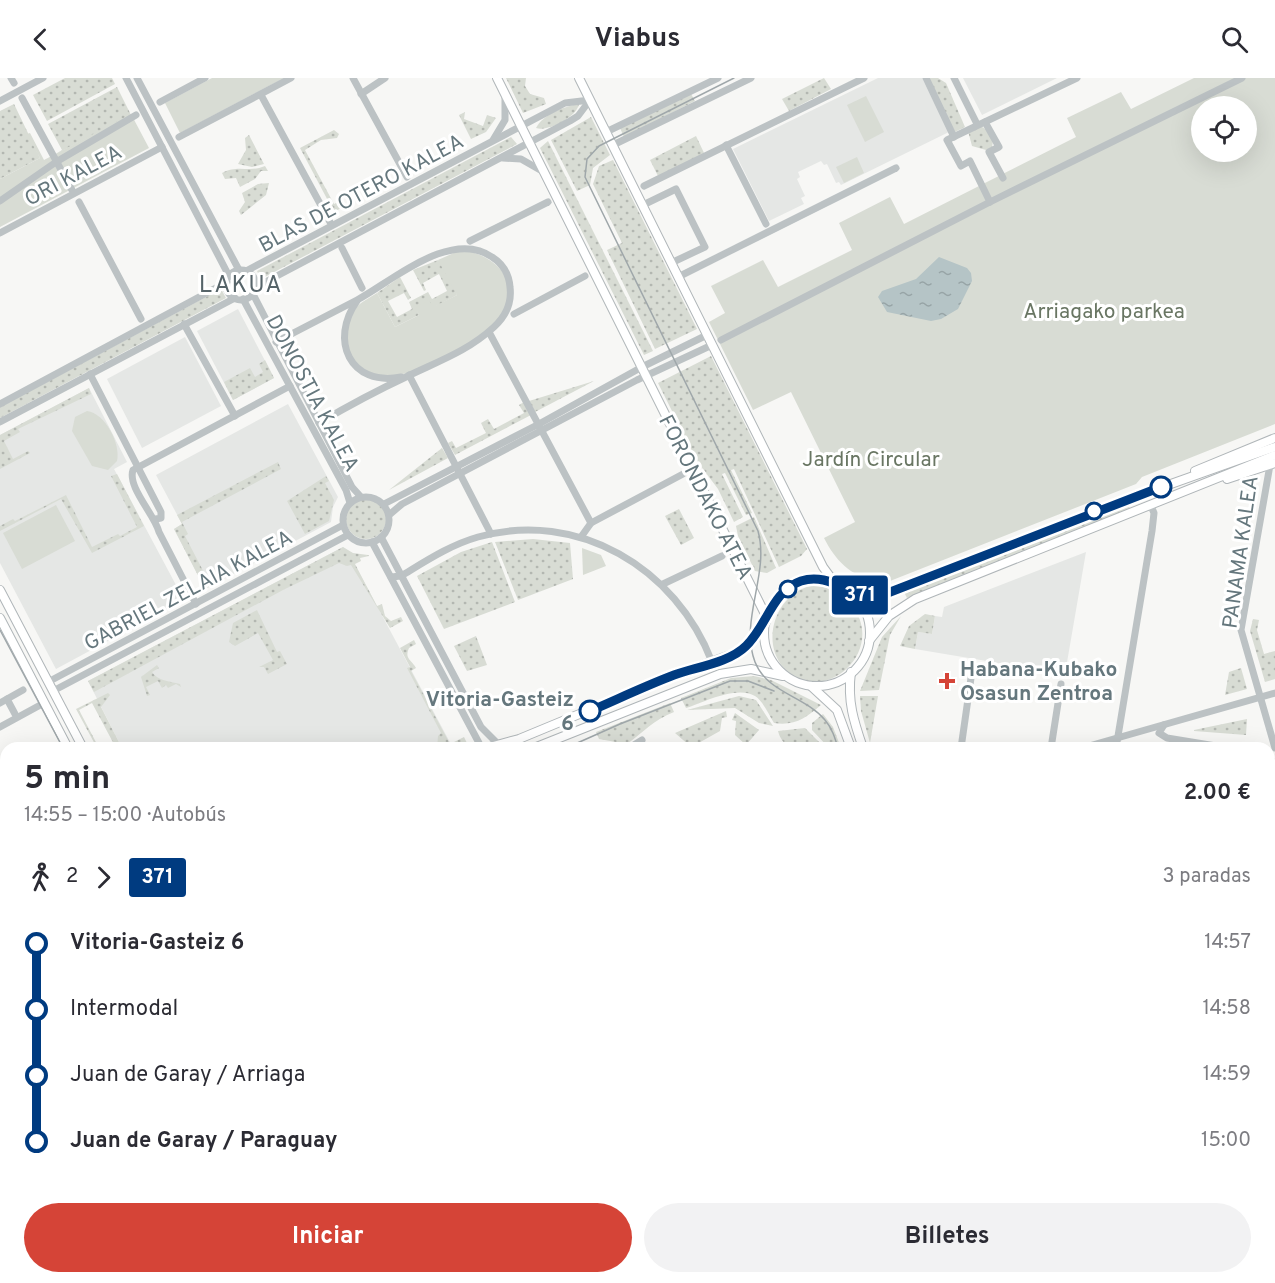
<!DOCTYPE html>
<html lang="es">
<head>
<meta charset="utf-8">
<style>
  :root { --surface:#fff; --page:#f2f2f3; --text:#2b2b33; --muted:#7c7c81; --accent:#d54437 }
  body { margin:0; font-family:Overpass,sans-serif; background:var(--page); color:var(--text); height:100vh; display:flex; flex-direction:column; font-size:22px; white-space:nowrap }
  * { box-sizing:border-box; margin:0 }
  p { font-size:20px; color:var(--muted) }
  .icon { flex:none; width:33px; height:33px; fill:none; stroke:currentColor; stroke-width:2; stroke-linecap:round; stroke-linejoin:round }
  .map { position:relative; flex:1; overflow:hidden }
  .details { position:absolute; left:0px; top:664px; width:1275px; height:542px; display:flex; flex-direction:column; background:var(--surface); border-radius:18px 18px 0 0; box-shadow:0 6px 24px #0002 }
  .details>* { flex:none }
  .badge { padding:0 12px; border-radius:4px; font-size:21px; line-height:39px }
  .buttons { position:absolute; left:1191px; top:18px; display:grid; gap:12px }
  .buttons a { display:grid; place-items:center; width:66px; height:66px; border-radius:50%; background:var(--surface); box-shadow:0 6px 24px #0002; font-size:30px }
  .map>.badge { position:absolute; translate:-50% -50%; box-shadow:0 0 0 3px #fff }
  .legs { display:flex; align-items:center; gap:9px; height:66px; padding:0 24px; font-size:20px }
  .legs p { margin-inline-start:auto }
  .summary { display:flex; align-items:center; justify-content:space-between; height:102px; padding:0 24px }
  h1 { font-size:33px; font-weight:700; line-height:45px }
  .cta { display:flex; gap:12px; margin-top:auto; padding:12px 24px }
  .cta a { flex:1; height:69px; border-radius:36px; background:var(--accent); color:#fff; font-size:24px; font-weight:700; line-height:69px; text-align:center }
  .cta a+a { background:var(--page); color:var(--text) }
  ul { padding:0 24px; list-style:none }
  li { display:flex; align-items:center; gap:21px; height:66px; font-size:22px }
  li i { display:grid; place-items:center; width:9px; height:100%; margin:0 8px; background:currentColor }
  li i::after { content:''; width:15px; height:15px; margin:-8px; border:4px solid; border-radius:50%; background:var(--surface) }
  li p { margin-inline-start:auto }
  li:first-child i { background:linear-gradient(#0000 50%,currentColor 0) }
  li:last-child i { background:linear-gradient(currentColor 50%,#0000 0) }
  header { display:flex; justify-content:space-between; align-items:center; height:78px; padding:0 24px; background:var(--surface); font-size:27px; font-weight:700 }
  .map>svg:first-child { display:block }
  .built { fill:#e5e7e5 }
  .grass { fill:url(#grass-dots) }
  .park { fill:#d8dcd4; fill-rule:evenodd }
  .water { fill:url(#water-ripples) }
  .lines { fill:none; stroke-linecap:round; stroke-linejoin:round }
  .stream { stroke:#b5c4c6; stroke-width:2 }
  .major-casing { stroke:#b0b6b9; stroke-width:10 }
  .minor { stroke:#bcc2c4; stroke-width:7 }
  .major { stroke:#fff; stroke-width:8 }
  .tram { stroke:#9fa7aa; stroke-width:1.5 }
  .line-1-casing { stroke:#fff; stroke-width:14 }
  .line-1 { stroke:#003b80; stroke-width:9 }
  .stop-1-dot { fill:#fff; stroke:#003b80; stroke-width:3 }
  .poi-dot { fill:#d54437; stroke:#fff; stroke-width:2 }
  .labels { text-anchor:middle; stroke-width:6; stroke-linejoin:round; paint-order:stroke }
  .street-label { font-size:21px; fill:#65777d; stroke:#fff }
  .park-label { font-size:21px; fill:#697663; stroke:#fff }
  .poi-label { font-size:21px; font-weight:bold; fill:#65777d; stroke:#fff; text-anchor:start }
  .stop-label { font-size:21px; font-weight:bold; fill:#65777d; stroke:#fff; text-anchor:end }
  .quarter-label { font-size:24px; letter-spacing:1.5px; fill:#566469; stroke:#fff }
</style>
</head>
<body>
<header><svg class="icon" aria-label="back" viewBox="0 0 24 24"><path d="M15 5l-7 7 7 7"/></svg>Viabus<svg class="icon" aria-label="search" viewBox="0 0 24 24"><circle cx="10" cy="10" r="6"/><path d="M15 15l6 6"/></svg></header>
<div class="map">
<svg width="1275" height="1205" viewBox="0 0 1275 1205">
  <defs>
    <pattern id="grass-dots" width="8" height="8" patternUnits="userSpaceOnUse" patternTransform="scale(1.5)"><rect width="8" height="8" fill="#d8dcd4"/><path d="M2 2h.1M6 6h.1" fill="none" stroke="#b3b7b1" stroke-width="1.8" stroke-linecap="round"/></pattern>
    <pattern id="water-ripples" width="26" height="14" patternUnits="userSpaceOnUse" patternTransform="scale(1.5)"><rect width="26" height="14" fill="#b5c4c6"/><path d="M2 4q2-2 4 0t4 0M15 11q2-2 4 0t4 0" fill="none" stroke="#97a4a6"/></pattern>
  </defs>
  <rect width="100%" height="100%" fill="#f7f7f5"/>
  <!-- built -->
  <g class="built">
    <path d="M878 0H922L949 54 841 107 839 104 836 105 827 86 824 87 821 83 798 94 800 99 797 101 805 118 801 120 804 126 769 143 733 71Z"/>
    <path d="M963 0H1057L982 37Z"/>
    <path d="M238 231 274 300 233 322 197 253Z"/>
    <path d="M185 259 221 328 142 370 107 301Z"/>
    <path d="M89 310 127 384 114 391 184 522 56 591 0 485V357Z"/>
    <path d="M288 326 338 419 333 429 331 444 205 511 174 451 182 446 156 397Z"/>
    <path d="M343 469 347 472 453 670H122L88 603Z"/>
    <path d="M1086 474 1065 596 915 571 918 554 932 556 935 538 942 539 944 529Z"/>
    <path d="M1041 1200H1103L1130 1205H1040Z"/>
  </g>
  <!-- grass -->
  <g class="grass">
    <path d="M65 0H112L115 6 47 43 33 17Z"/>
    <path d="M506 0H526L525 8 530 16 544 20 546 26 523 35Z"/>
    <path d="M824 0 831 11 789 33 782 21Z"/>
    <path d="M928 0H938L946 5 965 49 955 54Z"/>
    <path d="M117 9 131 37 56 76 62 72 48 46Z"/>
    <path d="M690 14 695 23 624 59 620 50 683 20Z"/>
    <path d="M14 26 40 80 0 101V33Z"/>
    <path d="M579 26C577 39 548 54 536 50 543 36 565 28 579 26Z"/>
    <path d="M465 34 464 41 483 48 487 37 496 40 486 54 471 61 459 37Z"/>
    <path d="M591 39 610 77 593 90 590 107 577 113 551 62Z"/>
    <path d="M979 48C989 51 995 59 992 69L986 72 972 68 968 53Z"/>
    <path d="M334 52 339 56 337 60 321 62 305 72 334 126 340 123 343 129 334 134 300 70Z"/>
    <path d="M249 57 264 86 252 89 238 86 246 72 245 60Z"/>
    <path d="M696 58 705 77 659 100 650 82Z"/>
    <path d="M511 59 517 66 261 201 257 193Z"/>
    <path d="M548 63 653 273 644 277 540 70Z"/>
    <path d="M613 82 697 251 655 271 607 172 622 165 593 106 599 88Z"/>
    <path d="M265 88 268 93H261L255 101 240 109 236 100 225 101 222 95C239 86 248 95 265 88Z"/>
    <path d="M269 105 266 117 241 137 239 133 245 124 242 115 258 106Z"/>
    <path d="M438 182 440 184 447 182 457 217 433 230H416L419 237 395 249 377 215 400 199 411 220 408 222 404 215 388 223 397 239 412 231 409 224 428 214 432 221 447 213 439 196 423 205 426 212 424 213 413 192Z"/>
    <path d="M221 211 226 220 0 340V329Z"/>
    <path d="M711 278 807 471 801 478 779 489 734 391 731 392 752 435 746 437 725 395 722 396 743 439 734 444 718 411 697 383 658 305Z"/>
    <path d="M265 282 274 300 233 322 224 304 250 290 255 299 263 294 259 286Z"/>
    <path d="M594 303 535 334 529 323Z"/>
    <path d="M89 310 91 316 18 351 20 354 4 363 13 381 28 373 30 375 0 391V357Z"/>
    <path d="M524 324 531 337 455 377 448 365 452 363 456 370 486 355 481 345 488 341 494 351 524 335 519 327Z"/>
    <path d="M442 370 448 380 389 412Z"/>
    <path d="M278 384 281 391 182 444 188 456 185 458 211 508 205 511 174 451 182 446 177 437Z"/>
    <path d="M117 396 144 448 92 475 61 421 0 453V448L13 441 15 443 66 417 92 469 118 456 120 458 137 449 111 398Z"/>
    <path d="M326 398 329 403 325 405 334 422 329 443 305 456 287 423Z"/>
    <circle cx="366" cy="441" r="20"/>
    <path d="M1128 425 1130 431 907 520 904 514Z"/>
    <path d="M679 431 694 460 681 467 665 438Z"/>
    <path d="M754 439 776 490 767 495 755 493 738 458 736 448Z"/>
    <path d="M533 461 570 465 573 501 518 522 495 464Z"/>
    <path d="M492 464 515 524 444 551 417 498 461 474Z"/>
    <path d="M343 469 353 475 368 477 369 478 360 480 361 483 355 486 377 528 382 526 385 538 391 543 401 539 403 543 390 550 351 487 347 488 339 485 283 512 94 614 88 603Z"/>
    <path d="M811 508C827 508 841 513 851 526 890 575 819 632 783 589 760 562 777 515 811 508Z"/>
    <path d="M257 532 277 574 280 573 287 586 268 596 264 589H259L273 582 258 555 235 568 229 564 233 545Z"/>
    <path d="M925 536 935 538 932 556 918 554 915 571 900 568 909 548Z"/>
    <path d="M901 538 890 557 879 612 860 613 882 559Z"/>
    <path d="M1253 541 1259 542 1257 552 1264 576 1275 573V601L1265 604 1250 553Z"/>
    <path d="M476 558 487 587 467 593 454 568Z"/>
    <path d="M414 562 416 566 409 570C404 581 412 582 416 590L411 593 450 666 464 659 467 665 451 670H437L438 658 441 655 407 590 410 589 400 570Z"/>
    <path d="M157 587 159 590 152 594C158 603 169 603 180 606L181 609 176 606 168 610 166 607 162 610 158 603 146 609 150 617 147 618 141 599Z"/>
    <path d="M1241 590 1247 611 1225 617 1229 594Z"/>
    <path d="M754 598 771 602 821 627C806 640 795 648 774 645 769 637 763 623 755 618 737 607 704 624 686 630L681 620 731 600Z"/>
    <path d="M108 615 110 617 101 629 122 670H116L92 625 79 632 99 670H97L76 631Z"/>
    <path d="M739 618 756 622 773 648 759 645 735 630 687 632Z"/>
    <path d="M860 618H878L870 665 861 633Z"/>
    <path d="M670 625 674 634C653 642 644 654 627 666L599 661 596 654Z"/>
    <path d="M726 633 727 639 722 640 720 653 695 667 690 668 675 655Z"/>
    <path d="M735 635 759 652 746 667 735 657 736 643 732 642Z"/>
    <path d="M823 636 833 649 841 670H829L812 652V645Z"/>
    <path d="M1247 641 1246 657 1194 653V652Z"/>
    <path d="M805 650 825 670C806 671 784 676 778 653Z"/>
    <path d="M63 1200H159L158 1205H76Z"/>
  </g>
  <!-- park -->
  <g class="park">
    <path d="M212 0H284L180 55 165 25Z"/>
    <path d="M1194 0H1275V346L1142 399 1136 406 890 503 888 499C857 507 836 484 824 460L855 444 791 314 753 332 709 244 725 235 711 208 763 182 778 209 852 172 839 145 890 119 904 146 1076 59 1067 40 1121 14 1131 31ZM1202 28H1246V74H1202Z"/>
    <path d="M866 18 884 54 865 64 847 27Z"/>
    <path d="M131 36 149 70 0 149V101L40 80 27 56 30 55 44 82Z"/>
    <path d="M857 79 864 95 844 105 836 89Z"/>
    <path d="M468 173C496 180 520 202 504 233 489 262 414 302 381 298 366 296 353 284 347 270 343 260 348 239 355 231 359 225 371 219 377 215L395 249 419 237 415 230 429 222 433 229 457 217 438 182 456 174Z"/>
    <path d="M87 333C105 335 121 366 117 383L108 392 92 388 72 353 75 339Z"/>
    <path d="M56 427 75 463 22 491 3 455Z"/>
    <path d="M582 470 601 477 606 488 583 497Z"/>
  </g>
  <!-- water -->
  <path class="water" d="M939 179 967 190 971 195 972 203 958 231 941 241 931 243 887 234 878 219 882 213 916 201Z"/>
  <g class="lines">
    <!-- stream -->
    <path class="stream" d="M931 1205V1200"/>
    <defs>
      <g id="major">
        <path d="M497 0 767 540"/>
        <path d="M579 0 823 489 834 504"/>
        <path d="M1195 393 1275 360"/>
        <path d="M1227 401 1275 385"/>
        <circle cx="817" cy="555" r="53"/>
        <path d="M0 512 83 670"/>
        <path d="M851 514 864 518H880L1095 433 1275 369"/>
        <path d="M0 540 68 670"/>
        <path d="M869 563 889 538 915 521 1275 377"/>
        <path d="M851 594C847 623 854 644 863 670"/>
        <path d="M811 608 837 632 851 670"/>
        <path d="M486 670 519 661 664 601 733 576 746 569 766 544"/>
        <path d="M534 670 720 596 751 591 783 598"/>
        <path d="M0 906 6 901"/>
        <path d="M0 933 6 927"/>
        <path d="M1269 1065 1275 1067"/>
        <path d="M352 1205 354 1200"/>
        <path d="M361 1205 362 1200"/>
        <path d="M941 1205V1200"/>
        <path d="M949 1205 950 1200"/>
      </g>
    </defs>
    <!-- major casing -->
    <use href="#major" class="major-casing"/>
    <!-- minor -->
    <g class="minor">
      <path d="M11 0 14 5"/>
      <path d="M126 0 229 198"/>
      <path d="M137 0 239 192"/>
      <path d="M353 0 407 99"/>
      <path d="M926 0 954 59"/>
      <path d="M954 0 977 46"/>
      <path d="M361 16 385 0"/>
      <path d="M261 17 330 144"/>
      <path d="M22 20 72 112"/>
      <path d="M0 23 43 0"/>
      <path d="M160 24 205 0"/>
      <path d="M985 44 999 69 989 74 1003 100"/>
      <path d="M606 54 718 0"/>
      <path d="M179 59 291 0"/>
      <path d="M493 62 505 42V20"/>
      <path d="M613 67 751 0"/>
      <path d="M726 67 766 146"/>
      <path d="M503 80 521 81 542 93"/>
      <path d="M644 108 864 0"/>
      <path d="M0 123 56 84 136 37"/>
      <path d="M79 124 141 241"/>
      <path d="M990 124 970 83 961 88 947 62 1077 0"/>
      <path d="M643 127 676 111 705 169 671 185"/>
      <path d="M0 155 162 69"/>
      <path d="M470 163 548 124"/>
      <path d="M342 170 362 210"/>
      <circle cx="241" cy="207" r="15"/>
      <path d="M246 193 565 25 590 22"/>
      <path d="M678 199 896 90"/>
      <path d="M256 209 570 43 578 38 590 22"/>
      <path d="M253 216 352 409 361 419"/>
      <path d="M243 221 346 412 350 425"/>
      <path d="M357 223C329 262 350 309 401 299"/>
      <path d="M514 236 585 198"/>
      <path d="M184 246 235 338"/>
      <path d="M489 254 591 445"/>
      <path d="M721 262 990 124 1242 0"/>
      <path d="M276 264C303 250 330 236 357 222 391 204 451 150 492 179 503 186 509 196 510 209 512 225 506 238 494 249 468 273 439 283 408 298 378 312 348 328 319 345"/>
      <path d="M90 296 161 434V440L156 441"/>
      <path d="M409 297 491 456"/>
      <path d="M0 326 227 204"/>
      <path d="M0 344 235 220"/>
      <path d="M1270 387 1241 552 1275 670"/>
      <circle cx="366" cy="442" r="23"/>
      <path d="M384 426 539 346 642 289 707 257"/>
      <path d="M389 437 402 426 637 302 712 267"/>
      <path d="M381 459 481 649 499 667"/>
      <path d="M581 459 591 445 683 396"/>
      <path d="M372 464 479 665V670"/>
      <path d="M391 499 401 498C426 483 450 467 478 459 578 431 676 490 712 584"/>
      <path d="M663 506 722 478"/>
      <path d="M196 526 159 454C155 437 127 409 133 392L290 308"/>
      <path d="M48 604 343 447"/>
      <path d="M53 613 348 457"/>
      <path d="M7 621 15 636"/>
      <path d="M0 625 23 612"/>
      <path d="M1164 647 1159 655 1167 660 1228 670"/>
      <path d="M0 649 44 625"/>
      <path d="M629 670 642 662"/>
      <path d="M961 670 972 593"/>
      <path d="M1051 670 1061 606"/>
      <path d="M1082 670 1275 615"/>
      <path d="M1116 670 1152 453 1154 435 1151 428"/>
      <path d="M1269 683 1275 684"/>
      <path d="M0 738 6 749"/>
      <path d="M1269 834 1275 832"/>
      <path d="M0 867 6 863"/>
      <path d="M1269 1021 1275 997"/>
      <path d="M0 1119 6 1130"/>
      <path d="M0 1134 6 1146"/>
      <path d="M1269 1157 1275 1177"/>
      <path d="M34 1200 35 1205"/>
      <path d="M44 1200 47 1205"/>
      <path d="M838 1200 842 1205"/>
      <path d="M1156 1200 1170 1202"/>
      <path d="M160 1205 162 1200"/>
      <path d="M454 1205 455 1200"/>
      <path d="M645 1205 646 1200"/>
      <path d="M1029 1205 1030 1200"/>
      <path d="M1224 1205 1226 1200"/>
    </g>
    <!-- major -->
    <use href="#major" class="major"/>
    <!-- tram -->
    <g class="tram">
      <path d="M734 0 599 68 587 81 585 99 758 453C770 496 739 542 755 584 767 615 805 618 825 642 832 650 835 660 838 670"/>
      <path d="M0 552 63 670"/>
      <path d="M566 670 620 646 730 603H748L774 613"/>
      <path d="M959 1205 960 1200"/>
    </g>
  </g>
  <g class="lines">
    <defs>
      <path id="line-1" d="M590 633C618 621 645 608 674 597 696 589 729 585 746 568 767 548 772 513 801 503 831 493 851 522 880 518L1161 409"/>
    </defs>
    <!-- line-1 casing -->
    <use href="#line-1" class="line-1-casing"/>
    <!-- line-1 -->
    <use href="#line-1" class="line-1"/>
  </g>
  <!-- markers -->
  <g class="stop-1-dot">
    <circle cx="1161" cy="409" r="10"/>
    <circle cx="1094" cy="433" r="8"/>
    <circle cx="788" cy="511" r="8"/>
    <circle cx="590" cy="633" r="10"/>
  </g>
  <path class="poi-dot" d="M944 594h6v6h6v6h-6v6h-6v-6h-6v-6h6z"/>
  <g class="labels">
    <!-- street labels -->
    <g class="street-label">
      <text transform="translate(73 97) rotate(-28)" y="7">ORI KALEA</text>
      <text transform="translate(361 115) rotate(-28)" y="7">BLAS DE OTERO KALEA</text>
      <text transform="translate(313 315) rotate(62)" y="7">DONOSTIA KALEA</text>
      <text transform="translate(706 419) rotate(63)" y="7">FORONDAKO ATEA</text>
      <text transform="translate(1240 474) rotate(-82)" y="7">PANAMA KALEA</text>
      <text transform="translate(188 512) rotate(-28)" y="7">GABRIEL ZELAIA KALEA</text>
    </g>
    <!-- park labels -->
    <g class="park-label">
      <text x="1104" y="240">Arriagako parkea</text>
      <text x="871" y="388">Jardín Circular</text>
    </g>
    <!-- poi labels -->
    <g class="poi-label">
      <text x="960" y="598">Habana-Kubako<tspan x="960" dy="24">Osasun Zentroa</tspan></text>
    </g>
    <!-- stop labels -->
    <g class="stop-label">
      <text x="574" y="628">Vitoria-Gasteiz<tspan x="574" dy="24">6</tspan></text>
    </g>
    <!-- quarter labels -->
    <g class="quarter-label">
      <text x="241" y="214">LAKUA</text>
    </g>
  </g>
</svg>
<div class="buttons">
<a><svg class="icon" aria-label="locate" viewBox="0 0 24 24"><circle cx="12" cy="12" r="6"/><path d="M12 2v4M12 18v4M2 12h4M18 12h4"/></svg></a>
</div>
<b class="badge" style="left:860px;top:517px;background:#003b80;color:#fff">371</b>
<section class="details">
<div class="summary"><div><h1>5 min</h1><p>14:55 – 15:00 · Autobús</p></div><b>2.00 €</b></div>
<div class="legs"><svg class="icon" aria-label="walk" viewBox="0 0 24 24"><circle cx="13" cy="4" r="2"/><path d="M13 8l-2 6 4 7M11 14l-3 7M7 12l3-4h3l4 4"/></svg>2<svg class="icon" aria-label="forward" viewBox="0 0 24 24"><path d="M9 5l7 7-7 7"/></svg><b class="badge" style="background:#003b80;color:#fff">371</b><p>3 paradas</p></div>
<ul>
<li><i style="color:#003b80"></i><b>Vitoria-Gasteiz 6</b><p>14:57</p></li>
<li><i style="color:#003b80"></i><span>Intermodal</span><p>14:58</p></li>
<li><i style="color:#003b80"></i><span>Juan de Garay / Arriaga</span><p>14:59</p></li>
<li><i style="color:#003b80"></i><b>Juan de Garay / Paraguay</b><p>15:00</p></li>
</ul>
<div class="cta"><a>Iniciar</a><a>Billetes</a></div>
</section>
</div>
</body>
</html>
